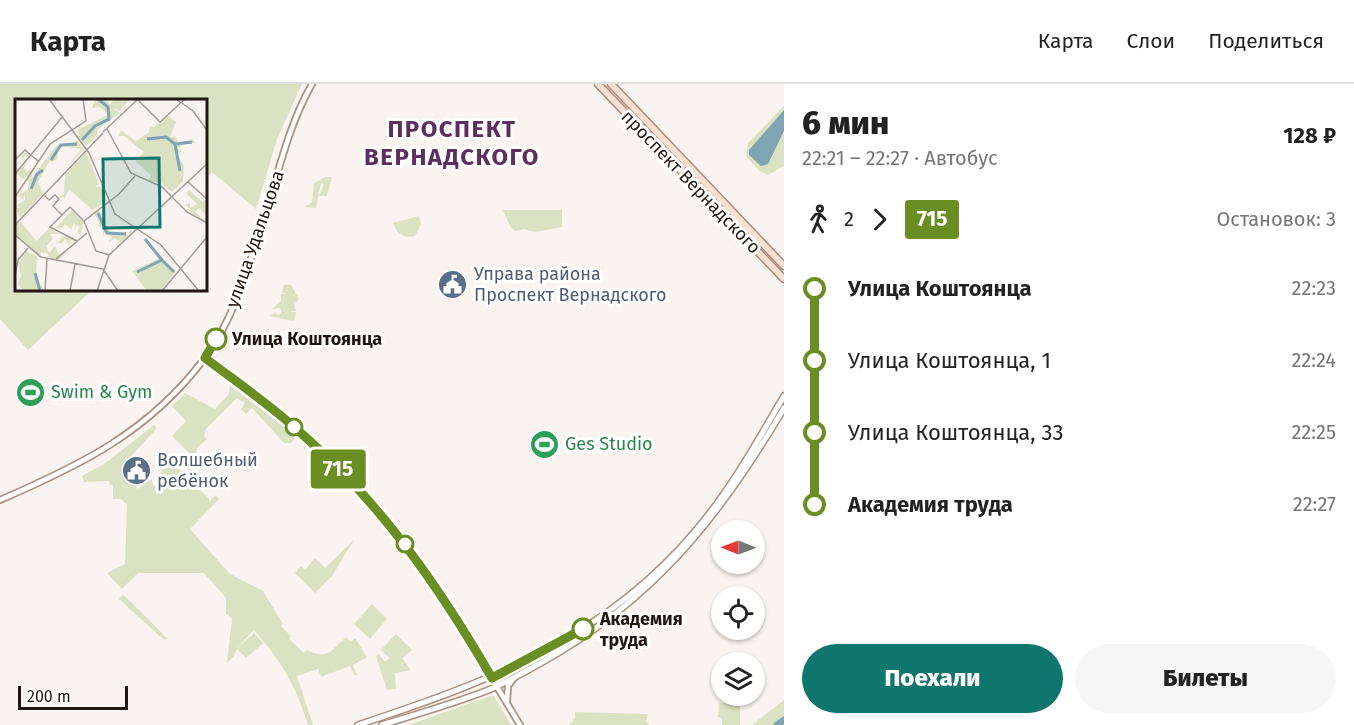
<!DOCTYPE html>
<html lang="ru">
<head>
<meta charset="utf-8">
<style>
  :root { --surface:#fff; --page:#f6f6f6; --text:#222; --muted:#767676; --line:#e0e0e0; --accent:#0f766e }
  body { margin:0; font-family:"Fira Sans",sans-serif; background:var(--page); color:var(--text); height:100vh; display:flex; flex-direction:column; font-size:22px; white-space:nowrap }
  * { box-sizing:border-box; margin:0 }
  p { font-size:20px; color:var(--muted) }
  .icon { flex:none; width:33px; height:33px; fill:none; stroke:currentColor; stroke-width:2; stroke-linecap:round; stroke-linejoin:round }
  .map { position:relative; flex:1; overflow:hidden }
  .sheet { display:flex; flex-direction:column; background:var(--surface); width:570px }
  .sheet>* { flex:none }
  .badge { padding:0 12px; border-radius:4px; font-size:21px; line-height:39px }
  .needle { width:39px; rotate:271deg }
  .controls { position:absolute; left:711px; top:436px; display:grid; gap:12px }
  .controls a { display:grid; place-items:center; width:54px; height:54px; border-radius:50%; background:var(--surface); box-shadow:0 2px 4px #0004; font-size:30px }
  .scale { position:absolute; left:18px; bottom:15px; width:110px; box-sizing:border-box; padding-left:6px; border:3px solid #211710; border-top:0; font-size:16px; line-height:21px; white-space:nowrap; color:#211710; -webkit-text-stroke:4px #fff; paint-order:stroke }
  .map>.badge { position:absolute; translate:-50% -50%; box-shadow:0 0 0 3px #fff }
  .legs { display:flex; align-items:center; gap:9px; height:66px; padding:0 18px; font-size:20px }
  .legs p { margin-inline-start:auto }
  .overview { display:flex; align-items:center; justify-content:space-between; height:102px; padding:0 18px }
  h1 { font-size:33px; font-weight:800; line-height:45px }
  .action { display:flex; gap:12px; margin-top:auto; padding:12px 18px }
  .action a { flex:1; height:69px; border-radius:36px; background:var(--accent); color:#fff; font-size:24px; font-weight:800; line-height:69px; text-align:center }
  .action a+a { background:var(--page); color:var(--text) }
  ul { padding:0 18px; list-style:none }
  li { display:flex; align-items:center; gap:21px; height:72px; font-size:22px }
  li i { display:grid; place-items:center; width:9px; height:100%; margin:0 8px; background:currentColor }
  li i::after { content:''; width:15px; height:15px; margin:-8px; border:4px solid; border-radius:50%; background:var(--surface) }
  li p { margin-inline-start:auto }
  li:first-child i { background:linear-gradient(#0000 50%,currentColor 0) }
  li:last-child i { background:linear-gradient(currentColor 50%,#0000 0) }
  header { display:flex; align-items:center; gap:36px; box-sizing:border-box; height:84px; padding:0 30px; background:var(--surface); border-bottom:2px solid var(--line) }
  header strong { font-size:28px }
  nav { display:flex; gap:33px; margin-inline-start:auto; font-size:21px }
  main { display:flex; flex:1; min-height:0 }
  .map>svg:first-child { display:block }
  .green { fill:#dbe1c3 }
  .water { fill:#81a4b5 }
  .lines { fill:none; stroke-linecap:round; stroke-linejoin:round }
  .river { stroke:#81a4b5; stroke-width:7 }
  .tertiary-casing { stroke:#ac907d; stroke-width:8 }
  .secondary-casing { stroke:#ac907d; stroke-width:8 }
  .primary-casing { stroke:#ac8b7b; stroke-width:9 }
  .tertiary { stroke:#fff; stroke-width:4.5 }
  .secondary { stroke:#fff; stroke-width:5 }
  .primary { stroke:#fadfd3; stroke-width:6 }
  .line-1-casing { stroke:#fff; stroke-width:14 }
  .line-1 { stroke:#6b8e23; stroke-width:9 }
  .stop-1-dot { fill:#fff; stroke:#6b8e23; stroke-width:3 }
  .labels { text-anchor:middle; stroke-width:6; stroke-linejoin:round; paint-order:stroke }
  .street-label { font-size:18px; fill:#211710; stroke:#fff }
  .service-label { font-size:18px; fill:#4e5e75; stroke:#fff; text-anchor:start }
  .stop-label { font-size:18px; font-weight:bold; fill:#211710; stroke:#fff; text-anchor:start }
  .leisure-label { font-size:18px; fill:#27864d; stroke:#fff; text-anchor:start }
  .district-label { font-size:24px; font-weight:bold; letter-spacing:1.5px; fill:#5e2e60; stroke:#fff }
  .inset-river { fill:none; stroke:#81a4b5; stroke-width:3 }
  .inset-road { fill:none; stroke:#a39c96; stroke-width:1.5 }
  .view { fill:#0f766e; fill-opacity:0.15; stroke:#0f766e; stroke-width:3 }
  .inset-edge { fill:none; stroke:#211710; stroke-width:3 }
</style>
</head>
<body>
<header>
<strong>Карта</strong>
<nav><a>Карта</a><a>Слои</a><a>Поделиться</a></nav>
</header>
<main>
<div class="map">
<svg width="784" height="641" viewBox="0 0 784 641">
  <rect width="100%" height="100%" fill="#faf4f0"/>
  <!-- green -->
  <g class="green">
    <path d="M0 0H302L277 55 256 125 212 88 206 94V16H16V206H92L28 266 0 235Z"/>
    <path d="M784 22V82L768 91 759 87 746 72 748 59Z"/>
    <path d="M326 93H332L327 112H319L324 100 321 99 316 124 304 123 312 118 314 99Z"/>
    <path d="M503 126H562V143L535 148 524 145 515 147 511 144Z"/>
    <path d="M419 132 421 140 415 152 406 153 398 149 393 139Z"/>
    <path d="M284 201H291L299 215 294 221 296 227 287 228H296L294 237 269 232 274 229 279 231 282 228 280 224 272 225 281 217V210H287L282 209Z"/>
    <path d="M230 301 290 346 294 355 291 359H284L252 324 246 330 241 325 245 319 237 314 206 345 204 352 207 355 197 364 195 375 172 352 186 337 172 322 185 309 215 325 229 310Z"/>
    <path d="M154 341 157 344 124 380 138 405 151 395 154 403 170 369H173L171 376 209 415V418L216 411 219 415 190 445 230 490 263 507 283 540 281 542 291 552 289 555 304 569 307 566C328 576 331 567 346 553L351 558 355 554 367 573 353 581 357 591H354L350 582 321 593 318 585 297 592 313 641H308C295 600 282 578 254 546L237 564 254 549 263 559 246 574 237 565 234 572 227 579 232 535 226 530V514L204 489H138L122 505 107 489 125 480 127 421 121 415H113V401H110L109 397 84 398 82 392 104 380Z"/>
    <path d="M354 456 332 492 315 509 295 489 301 482 305 486 315 474 325 484Z"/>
    <path d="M123 510 168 555 164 556 119 515Z"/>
    <path d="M372 520 387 535 370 555 354 540Z"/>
    <path d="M396 550 412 566 402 574 411 586 395 589 396 605 387 606 376 572 379 570 385 578 390 574 381 566Z"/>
    <path d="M490 612H494L511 641H409Z"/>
    <path d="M784 616V641H752Z"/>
    <path d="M719 619 740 620V641H722V634L718 633Z"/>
    <path d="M575 628 648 630 646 637 650 641H569L575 634Z"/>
  </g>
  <!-- water -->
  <path class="water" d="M784 26V47L768 80 761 82 749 71V66Z"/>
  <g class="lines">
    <!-- river -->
    <path class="river" d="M777 641 784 636"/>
    <defs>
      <g id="tertiary">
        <path d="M205 275 305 352 366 415 438 505 520 641"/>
        <path d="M0 416C81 381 149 348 204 275 234 236 248 183 263 137 278 91 288 42 312 0"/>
        <path d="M507 617 508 602 514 594"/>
      </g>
      <g id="secondary">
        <path d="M358 641C488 598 606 555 697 445 731 405 757 358 784 312"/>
        <path d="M382 641C417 630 452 620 486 607 504 600 522 589 539 580 653 517 719 434 784 324"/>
      </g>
      <g id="primary">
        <path d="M598 0 784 195"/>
        <path d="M611 0 784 182"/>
      </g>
    </defs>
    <!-- tertiary casing -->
    <use href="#tertiary" class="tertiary-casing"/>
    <!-- secondary casing -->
    <use href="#secondary" class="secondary-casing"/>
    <!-- primary casing -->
    <use href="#primary" class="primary-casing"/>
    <!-- tertiary -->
    <use href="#tertiary" class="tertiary"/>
    <!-- secondary -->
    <use href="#secondary" class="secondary"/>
    <!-- primary -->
    <use href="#primary" class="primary"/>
  </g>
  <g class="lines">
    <defs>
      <path id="line-1" d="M216 255 205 274C238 299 272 322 302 350 381 419 440 504 492 594L583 545"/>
    </defs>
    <!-- line-1 casing -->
    <use href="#line-1" class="line-1-casing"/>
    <!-- line-1 -->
    <use href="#line-1" class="line-1"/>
  </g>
  <!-- icons -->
  <defs>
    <symbol id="civic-disc" viewBox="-11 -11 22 22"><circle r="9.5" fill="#5c6f8a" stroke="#fff"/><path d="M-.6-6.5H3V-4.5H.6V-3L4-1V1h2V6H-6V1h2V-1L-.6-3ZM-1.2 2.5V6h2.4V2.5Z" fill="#fff"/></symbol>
    <symbol id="stadium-disc" viewBox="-11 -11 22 22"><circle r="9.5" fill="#2e9e5b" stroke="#fff"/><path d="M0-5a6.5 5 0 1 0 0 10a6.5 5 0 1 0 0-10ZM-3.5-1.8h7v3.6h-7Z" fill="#fff"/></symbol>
  </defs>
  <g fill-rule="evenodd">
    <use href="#civic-disc" x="436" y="184" width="33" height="33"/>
    <use href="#stadium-disc" x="14" y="292" width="33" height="33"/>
    <use href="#stadium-disc" x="528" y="344" width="33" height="33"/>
    <use href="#civic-disc" x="120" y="370" width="33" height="33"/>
  </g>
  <!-- markers -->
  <g class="stop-1-dot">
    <circle cx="216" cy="255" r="10"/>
    <circle cx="294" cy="343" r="8"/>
    <circle cx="405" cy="460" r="8"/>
    <circle cx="583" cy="545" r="10"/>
  </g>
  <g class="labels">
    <!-- street labels -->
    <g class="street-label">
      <text transform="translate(691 98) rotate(46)" y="6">проспект Вернадского</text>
      <text transform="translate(255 155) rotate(-71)" y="6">улица Удальцова</text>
    </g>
    <!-- service labels -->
    <g class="service-label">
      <text x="474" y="196">Управа района<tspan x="474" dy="21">Проспект Вернадского</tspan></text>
      <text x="157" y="382">Волшебный<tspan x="157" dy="21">ребёнок</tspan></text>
    </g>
    <!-- stop labels -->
    <g class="stop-label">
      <text x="232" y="261">Улица Коштоянца</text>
      <text x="600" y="541">Академия<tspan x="600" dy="21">труда</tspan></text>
    </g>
    <!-- leisure labels -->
    <g class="leisure-label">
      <text x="51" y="314">Swim &amp; Gym</text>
      <text x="565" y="366">Ges Studio</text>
    </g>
    <!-- district labels -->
    <g class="district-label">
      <text x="452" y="53">ПРОСПЕКТ<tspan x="452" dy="28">ВЕРНАДСКОГО</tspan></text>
    </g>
  </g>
  <!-- overview -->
  <g transform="translate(15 15)">
    <rect width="192" height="192" fill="#faf4f0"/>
    <path d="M80 0H90L95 6 99 0H114L105 12 97 8 105 14 82 31V36L71 47 64 39 63 30 93 16 85 8 77 9ZM153 17 161 23 155 38 160 37 163 44 177 40 181 44 167 46 163 50 167 52 162 55 169 67 168 82 157 93 146 84 133 82 136 76 120 62 129 53 109 37H103L106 31 121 42 134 33 135 26 138 29ZM63 42 68 51 49 71 66 50 47 47 43 52 42 61 34 63 23 83 28 94 35 88 5 119 1 109 6 108 1 107 10 101V95L8 101 5 97 0 99 13 90 14 82 10 83 16 74 8 80 2 75 12 60 11 55 8 60 6 57 10 53 15 56 9 68 11 73 18 71 16 80 41 47ZM71 53 84 85 80 88H86L91 103 77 111 54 90 50 99 44 98 49 95 50 76ZM174 91 187 102 192 100V117L184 109 180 113 192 124 175 113 182 107 176 112 171 106 175 104V109L182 105 171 94ZM83 110 85 115 90 110 85 119 96 134 113 136 116 130 117 135 106 143 99 139 93 144 97 138 89 133 88 139V129L83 127 84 122 78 113ZM57 111 68 122 66 137 62 133 65 128 61 126 60 130V123L56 130 50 125 48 129H41ZM6 123 21 142 35 129 44 135H35L38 140 31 147 34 154 48 137 58 138 61 142 57 147 59 142 56 141 55 147 50 140 47 145 52 146 43 144 40 147 44 156 51 151 52 152 44 161 61 164 34 159 33 155 26 153 25 157 18 153 0 136V126ZM11 152 22 157 21 177 29 192H9L3 185 6 176 3 164ZM145 159 161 172 146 192H132L117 172Z" fill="#dbe1c3"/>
    <path class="inset-river" d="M132 40 151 38 160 45M67 41 80 27 94 20 93 8 83 0M36 61 46 46 62 45M165 72 160 45 177 43M16 90 22 75 28 71M83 114 92 134 111 135M130 140 147 161M122 173 147 161 159 173M20 174 25 192"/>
    <path class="inset-road" d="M34 0 74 54 100 115 146 146 184 192M161 0 178 12 192 31M123 1 145 23 170 0M92 30 116 74 147 88 172 113 192 124M88 33 123 0M0 61 10 51 23 62M0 75 48 17M173 83 192 100M29 96 34 101 40 96 44 100 38 107 47 116M0 98 35 45 71 22 68 0M0 126 88 34M0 136 26 158 88 170 103 192M62 142 35 128 55 108 69 122M94 156 81 152 69 122 104 95 120 77M41 160 72 134M0 177 3 161 13 149M30 192 32 160M55 192 60 165M82 192 94 156 192 65M147 192 192 138"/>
    <path class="view" d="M144 59 145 128 89 129 88 60Z"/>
    <rect width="192" height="192" class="inset-edge"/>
  </g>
</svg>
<div class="controls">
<a><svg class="needle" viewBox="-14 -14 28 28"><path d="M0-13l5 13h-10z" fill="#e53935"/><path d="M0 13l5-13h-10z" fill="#767676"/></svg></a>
<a><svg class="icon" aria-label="locate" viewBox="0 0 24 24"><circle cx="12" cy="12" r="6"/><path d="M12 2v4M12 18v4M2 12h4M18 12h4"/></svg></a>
<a><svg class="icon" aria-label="layers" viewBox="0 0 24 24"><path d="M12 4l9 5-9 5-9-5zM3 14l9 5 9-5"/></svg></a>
</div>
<div class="scale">200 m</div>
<b class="badge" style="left:338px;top:385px;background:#6b8e23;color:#fff">715</b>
</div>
<section class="sheet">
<div class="overview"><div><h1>6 мин</h1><p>22:21 – 22:27 · Автобус</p></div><b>128 ₽</b></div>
<div class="legs"><svg class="icon" aria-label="walk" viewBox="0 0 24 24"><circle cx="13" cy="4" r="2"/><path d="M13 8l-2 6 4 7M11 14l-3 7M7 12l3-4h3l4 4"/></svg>2<svg class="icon" aria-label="forward" viewBox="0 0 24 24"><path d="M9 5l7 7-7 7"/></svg><b class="badge" style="background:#6b8e23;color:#fff">715</b><p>Остановок: 3</p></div>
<ul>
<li><i style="color:#6b8e23"></i><b>Улица Коштоянца</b><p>22:23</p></li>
<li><i style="color:#6b8e23"></i><span>Улица Коштоянца, 1</span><p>22:24</p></li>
<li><i style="color:#6b8e23"></i><span>Улица Коштоянца, 33</span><p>22:25</p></li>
<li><i style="color:#6b8e23"></i><b>Академия труда</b><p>22:27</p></li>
</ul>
<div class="action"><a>Поехали</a><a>Билеты</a></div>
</section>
</main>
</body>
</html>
